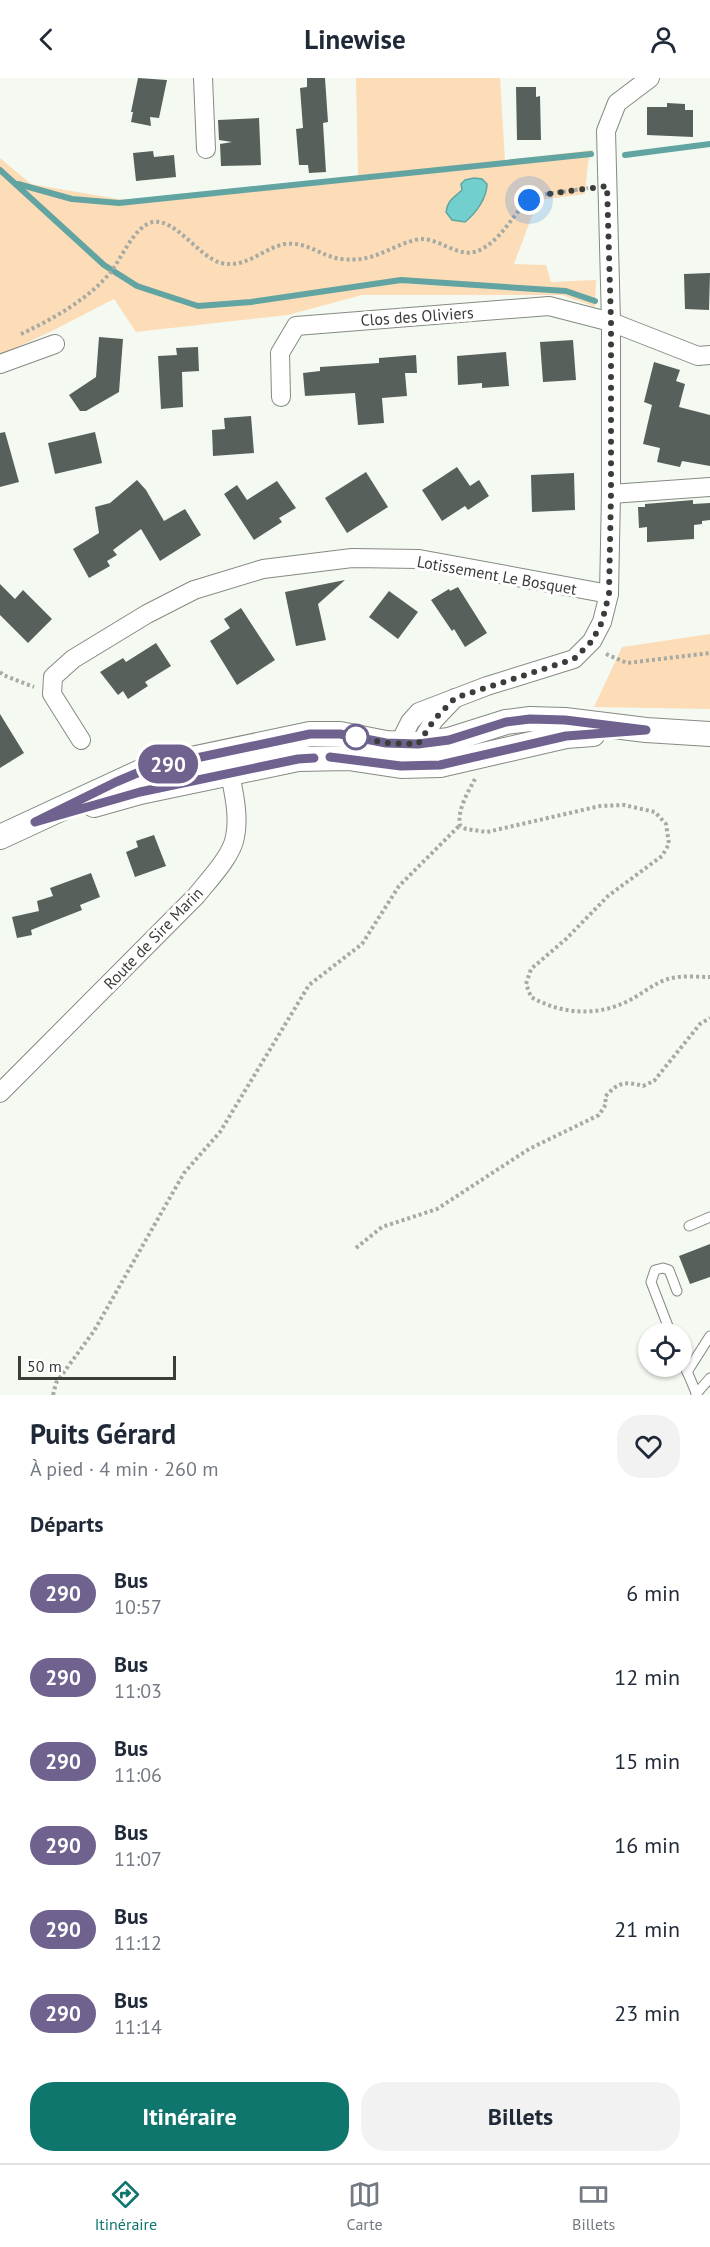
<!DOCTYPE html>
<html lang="fr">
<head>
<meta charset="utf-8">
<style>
  :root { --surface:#fff; --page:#f2f2f3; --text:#1f2937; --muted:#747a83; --line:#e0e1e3; --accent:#0f766e }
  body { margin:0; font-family:"PT Sans",sans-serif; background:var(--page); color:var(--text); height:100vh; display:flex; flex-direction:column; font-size:22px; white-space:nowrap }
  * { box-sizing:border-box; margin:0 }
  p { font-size:20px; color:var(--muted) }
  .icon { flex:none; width:33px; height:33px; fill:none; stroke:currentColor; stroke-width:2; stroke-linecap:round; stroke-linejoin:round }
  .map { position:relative; height:1317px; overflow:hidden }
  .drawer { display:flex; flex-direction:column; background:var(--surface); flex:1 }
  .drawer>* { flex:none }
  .badge { padding:0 12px; border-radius:20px; font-size:21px; line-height:39px }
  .fabs { position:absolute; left:638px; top:1245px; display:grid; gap:12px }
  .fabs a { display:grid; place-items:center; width:54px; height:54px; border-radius:50%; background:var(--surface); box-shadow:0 2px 4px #0004; font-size:30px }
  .scale { position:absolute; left:18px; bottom:15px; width:158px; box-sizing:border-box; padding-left:6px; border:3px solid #3b3d39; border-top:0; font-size:16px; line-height:21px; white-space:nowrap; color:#3b3d39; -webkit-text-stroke:4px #fff; paint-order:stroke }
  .you { position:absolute; width:30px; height:30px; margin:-15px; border:4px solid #fff; border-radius:50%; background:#1a73e8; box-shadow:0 0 0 9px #1a73e833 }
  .map>.badge { position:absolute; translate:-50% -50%; box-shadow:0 0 0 3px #fff }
  h2 { padding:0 30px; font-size:22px; line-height:54px }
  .round { display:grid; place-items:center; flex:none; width:63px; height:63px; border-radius:24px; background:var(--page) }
  .headline { display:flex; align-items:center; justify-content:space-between; height:102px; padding:0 30px }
  h1 { font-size:28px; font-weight:600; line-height:45px }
  .primary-button { display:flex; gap:12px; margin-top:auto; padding:12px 30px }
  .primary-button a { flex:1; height:69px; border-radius:24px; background:var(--accent); color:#fff; font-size:24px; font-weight:600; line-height:69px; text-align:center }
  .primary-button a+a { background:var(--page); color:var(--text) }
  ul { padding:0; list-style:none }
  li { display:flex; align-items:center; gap:18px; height:84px; padding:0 30px }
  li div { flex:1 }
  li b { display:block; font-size:22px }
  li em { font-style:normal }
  li .badge { min-width:66px; font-weight:700; text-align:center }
  header { display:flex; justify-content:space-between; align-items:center; height:78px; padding:0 30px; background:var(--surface); font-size:27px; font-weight:600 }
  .tab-bar { display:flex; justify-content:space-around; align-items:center; height:84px; border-top:2px solid var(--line); background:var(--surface); font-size:16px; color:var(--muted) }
  .tab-bar a { display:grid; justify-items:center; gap:3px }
  .tab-bar .current { color:var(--accent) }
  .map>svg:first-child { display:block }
  .green { fill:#fcddb8 }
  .water { fill:#71d0ce; stroke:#61a4a1; stroke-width:1.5 }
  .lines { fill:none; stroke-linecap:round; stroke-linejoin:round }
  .stream { stroke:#61a4a1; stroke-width:6 }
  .building { fill:#57605b }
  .service-casing { stroke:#858a82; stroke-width:11 }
  .minor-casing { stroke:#858a82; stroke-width:20 }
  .secondary-casing { stroke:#858a82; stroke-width:26 }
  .path { stroke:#a5aaa3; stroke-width:4; stroke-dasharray:3 3; stroke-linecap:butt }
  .service { stroke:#fff; stroke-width:9 }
  .minor { stroke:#fff; stroke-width:18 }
  .secondary { stroke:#fff; stroke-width:24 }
  .line-casing { stroke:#fff; stroke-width:14 }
  .line { stroke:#70628f; stroke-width:9 }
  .walk { stroke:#3b3d39; stroke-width:6; stroke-dasharray:0 10.8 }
  .stop-dot { fill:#fff; stroke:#70628f; stroke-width:3 }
  .labels { text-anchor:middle; stroke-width:6; stroke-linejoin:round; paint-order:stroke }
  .street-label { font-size:16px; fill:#3b3d39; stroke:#fff }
</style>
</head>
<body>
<header><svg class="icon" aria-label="back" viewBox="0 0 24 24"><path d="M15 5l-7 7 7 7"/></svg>Linewise<svg class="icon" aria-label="person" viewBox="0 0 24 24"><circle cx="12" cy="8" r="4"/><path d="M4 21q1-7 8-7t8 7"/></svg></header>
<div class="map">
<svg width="710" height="1317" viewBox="0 0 710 1317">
  <rect width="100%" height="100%" fill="#f4faf1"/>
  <!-- green -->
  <g class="green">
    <path d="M356 0H500L505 82 593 72 588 84 585 116 538 122 514 186 546 187 551 204 596 202 595 229 562 217H362L288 237 136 254 114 221 50 254 0 277V80L31 106 124 122 358 98Z"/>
    <path d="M710 556V631L594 629 622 569Z"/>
  </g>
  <!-- water -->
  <path class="water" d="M474 100 482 101 487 106C487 120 476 135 465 144L452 142 446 134C448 121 454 120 462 112L461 106 465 102Z"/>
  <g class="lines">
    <!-- stream -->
    <g class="stream">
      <path d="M625 77 710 66"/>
      <path d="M0 92 104 187 137 208 198 228 251 224 401 202 566 213 595 223"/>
      <path d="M18 106 72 121 119 125 591 76"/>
    </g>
  </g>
  <!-- building -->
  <g class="building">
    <path d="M138 0 167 2 159 40 150 39 151 48 131 44 133 34H131Z"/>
    <path d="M307 0H325L328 44 323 45 326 94 309 95 308 87H299L296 51 303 50 300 10 307 9Z"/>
    <path d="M516 9H536V19L540 18 541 62H517Z"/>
    <path d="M667 25 685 26V32H693V59L647 57V29H667Z"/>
    <path d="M259 40 261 87 221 88 220 66 232 64 219 62 218 42Z"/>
    <path d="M153 73 154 79 174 77 176 99 136 103 133 75Z"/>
    <path d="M710 195 709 232 685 231 684 196Z"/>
    <path d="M99 259 123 261 119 314 86 333H80L69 317 96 299Z"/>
    <path d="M573 262 576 302 543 304 540 264Z"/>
    <path d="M198 269 199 293 182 294 183 329 161 331 158 278 177 277 176 270Z"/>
    <path d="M506 274 509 308 482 310V305L458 307 457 278Z"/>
    <path d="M416 277 417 295H405L407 318 382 320 384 345 358 347 355 315 305 318 303 295 320 293V289L379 285V280Z"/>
    <path d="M654 284 680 292 676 303 685 306 679 329 710 337V388L682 383 680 389 657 384 660 370 643 366 652 327 644 324Z"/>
    <path d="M251 338 254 375 213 378 212 352 225 351 224 340Z"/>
    <path d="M5 354 19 404 0 409V355Z"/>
    <path d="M95 354 102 385 55 396 48 365Z"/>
    <path d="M457 389 470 408 479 402 489 418 468 432 465 428 442 443 422 412Z"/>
    <path d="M366 394 388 429 347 455 325 420Z"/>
    <path d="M574 395 575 432 532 434 531 397Z"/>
    <path d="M137 402 146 412 164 443 185 431 201 457 160 483 141 451 113 472 117 477 107 483 110 488 89 500 73 471 99 455 95 429 110 425Z"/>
    <path d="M277 403 296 430 279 440 282 444 254 462 224 416 237 407 247 422Z"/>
    <path d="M693 422V426L710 425V442L702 443V446L694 447V461L647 464V449L639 450 638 429H645V426Z"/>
    <path d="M345 502 318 526 326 562 296 568 285 514Z"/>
    <path d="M0 506 15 521 23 512 52 541 28 565 0 537Z"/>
    <path d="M458 509 487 555 465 569 454 551 452 553 431 522 449 511 450 513Z"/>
    <path d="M389 513 418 534 398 561 369 539Z"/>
    <path d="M241 530 275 582 237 607 210 563 230 550 224 541Z"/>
    <path d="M156 565 171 588 145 604 148 608 128 621 123 613 118 617 100 594 123 580 126 584Z"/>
    <path d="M0 636 24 675 0 690Z"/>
    <path d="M154 757 166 788 135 799 126 774 138 769 136 763Z"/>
    <path d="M91 795 100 819 80 827 82 832 31 852 32 857 17 860 12 839 39 833 37 823 53 818 50 810Z"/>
    <path d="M710 1166V1199L690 1206 679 1178Z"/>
  </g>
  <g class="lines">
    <defs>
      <g id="service">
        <path d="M689 1148 710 1139"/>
        <path d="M671 1256 651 1204 655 1192 663 1190 669 1192 677 1213"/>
        <path d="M681 1279 697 1317"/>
        <path d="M687 1294 710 1258"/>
        <path d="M696 1316 710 1300"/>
      </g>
      <g id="minor">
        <path d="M203 0 206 71"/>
        <path d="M0 286 55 266"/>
        <path d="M281 319 280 275 296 248 549 228 611 244 698 278 710 277"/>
        <path d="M611 416 710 409"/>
        <path d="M81 662 52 616 53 599 73 581 147 536 194 512 263 491 352 480 419 481 609 516"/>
        <path d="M415 674 434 642 455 620"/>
        <path d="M405 677 404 656 410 644 419 634 487 608 574 581 592 563 602 544 609 516 611 416V244L606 53 617 25 650 0"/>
        <path d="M0 1015 196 818C208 803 232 778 235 759 240 736 232 708 228 685"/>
      </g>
      <g id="secondary">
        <path d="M94 727 140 714 298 681 348 680 401 688 440 687 566 658 593 656"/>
        <path d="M0 759 149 690 310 656H340L386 665 418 666 449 662 506 644 530 641 565 642 646 652 710 656"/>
      </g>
    </defs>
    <!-- service casing -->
    <use href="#service" class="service-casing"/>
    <!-- minor casing -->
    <use href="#minor" class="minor-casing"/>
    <!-- secondary casing -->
    <use href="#secondary" class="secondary-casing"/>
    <!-- path -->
    <g class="path">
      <path d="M21 256C53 241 87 222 110 195 122 180 134 148 153 144 175 140 199 179 221 185 246 191 263 170 285 166 307 163 322 179 341 181 374 185 388 169 415 162 438 156 457 183 480 172 504 160 513 134 533 118L588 110"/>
      <path d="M606 576 627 585 710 575"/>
      <path d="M0 594 3 597 34 609"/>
      <path d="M475 701C468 714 457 732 460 747L466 751 487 754 600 728 624 727 655 734 666 746 669 766 662 778 608 818 566 861 531 891 526 906 531 919C561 936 596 939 628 923 641 917 654 905 668 901 681 897 697 899 710 899"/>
      <path d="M356 1170 382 1149 437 1131 529 1071 599 1037 606 1026 605 1019C618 1004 625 1003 643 1008L654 1003 700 946 710 940"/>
      <path d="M53 1317 56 1305 94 1253 184 1095 220 1054 309 907 362 866 399 808 460 747"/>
    </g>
    <!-- service -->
    <use href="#service" class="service"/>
    <!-- minor -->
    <use href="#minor" class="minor"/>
    <!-- secondary -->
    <use href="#secondary" class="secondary"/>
  </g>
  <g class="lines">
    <defs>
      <path id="line" d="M314 680 298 681 140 714 35 744 116 704 149 690 310 656H340L386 665 418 666 449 662 506 644 530 641 565 642 646 652 566 658 440 687 401 688 330 679"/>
    </defs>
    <!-- line casing -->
    <use href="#line" class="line-casing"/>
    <!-- line -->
    <use href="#line" class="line"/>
    <!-- walk -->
    <path class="walk" d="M356 659 386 665 418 666 434 642 455 620 574 581 592 563 602 544 609 516 611 416V244L607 108 533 118 529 122"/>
  </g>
  <!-- markers -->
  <circle class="stop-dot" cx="356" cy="659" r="12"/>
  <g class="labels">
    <!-- street labels -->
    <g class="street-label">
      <text transform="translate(417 238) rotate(-4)" y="6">Clos des Oliviers</text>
      <text transform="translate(497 497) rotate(10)" y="6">Lotissement Le Bosquet</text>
      <text transform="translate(153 860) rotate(-46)" y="6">Route de Sire Marin</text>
    </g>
  </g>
</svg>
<div class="fabs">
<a><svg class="icon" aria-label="locate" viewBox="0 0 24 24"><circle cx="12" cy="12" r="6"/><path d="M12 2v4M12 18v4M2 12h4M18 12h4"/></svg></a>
</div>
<div class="scale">50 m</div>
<div class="you" style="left:529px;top:122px"></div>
<b class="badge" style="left:168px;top:686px;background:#70628f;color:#fff">290</b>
</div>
<section class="drawer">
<div class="headline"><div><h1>Puits Gérard</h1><p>À pied · 4 min · 260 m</p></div><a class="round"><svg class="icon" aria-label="heart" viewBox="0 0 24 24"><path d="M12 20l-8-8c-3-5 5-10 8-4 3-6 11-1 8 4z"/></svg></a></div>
<h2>Départs</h2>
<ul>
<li><span class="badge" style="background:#70628f;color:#fff">290</span><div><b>Bus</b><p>10:57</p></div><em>6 min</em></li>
<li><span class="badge" style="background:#70628f;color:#fff">290</span><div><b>Bus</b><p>11:03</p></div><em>12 min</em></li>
<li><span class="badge" style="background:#70628f;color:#fff">290</span><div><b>Bus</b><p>11:06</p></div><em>15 min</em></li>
<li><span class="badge" style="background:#70628f;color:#fff">290</span><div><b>Bus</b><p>11:07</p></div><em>16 min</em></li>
<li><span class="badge" style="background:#70628f;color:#fff">290</span><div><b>Bus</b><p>11:12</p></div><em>21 min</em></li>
<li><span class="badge" style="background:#70628f;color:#fff">290</span><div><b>Bus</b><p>11:14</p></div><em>23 min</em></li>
</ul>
<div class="primary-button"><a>Itinéraire</a><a>Billets</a></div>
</section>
<nav class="tab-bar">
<a class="current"><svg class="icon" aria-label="directions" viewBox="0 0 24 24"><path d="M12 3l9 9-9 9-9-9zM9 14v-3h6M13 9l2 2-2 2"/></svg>Itinéraire</a>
<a><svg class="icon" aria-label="map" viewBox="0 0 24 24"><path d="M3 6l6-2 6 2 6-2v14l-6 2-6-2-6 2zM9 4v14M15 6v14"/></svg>Carte</a>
<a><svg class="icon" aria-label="tickets" viewBox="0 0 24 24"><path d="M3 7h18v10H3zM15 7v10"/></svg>Billets</a>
</nav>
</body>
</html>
